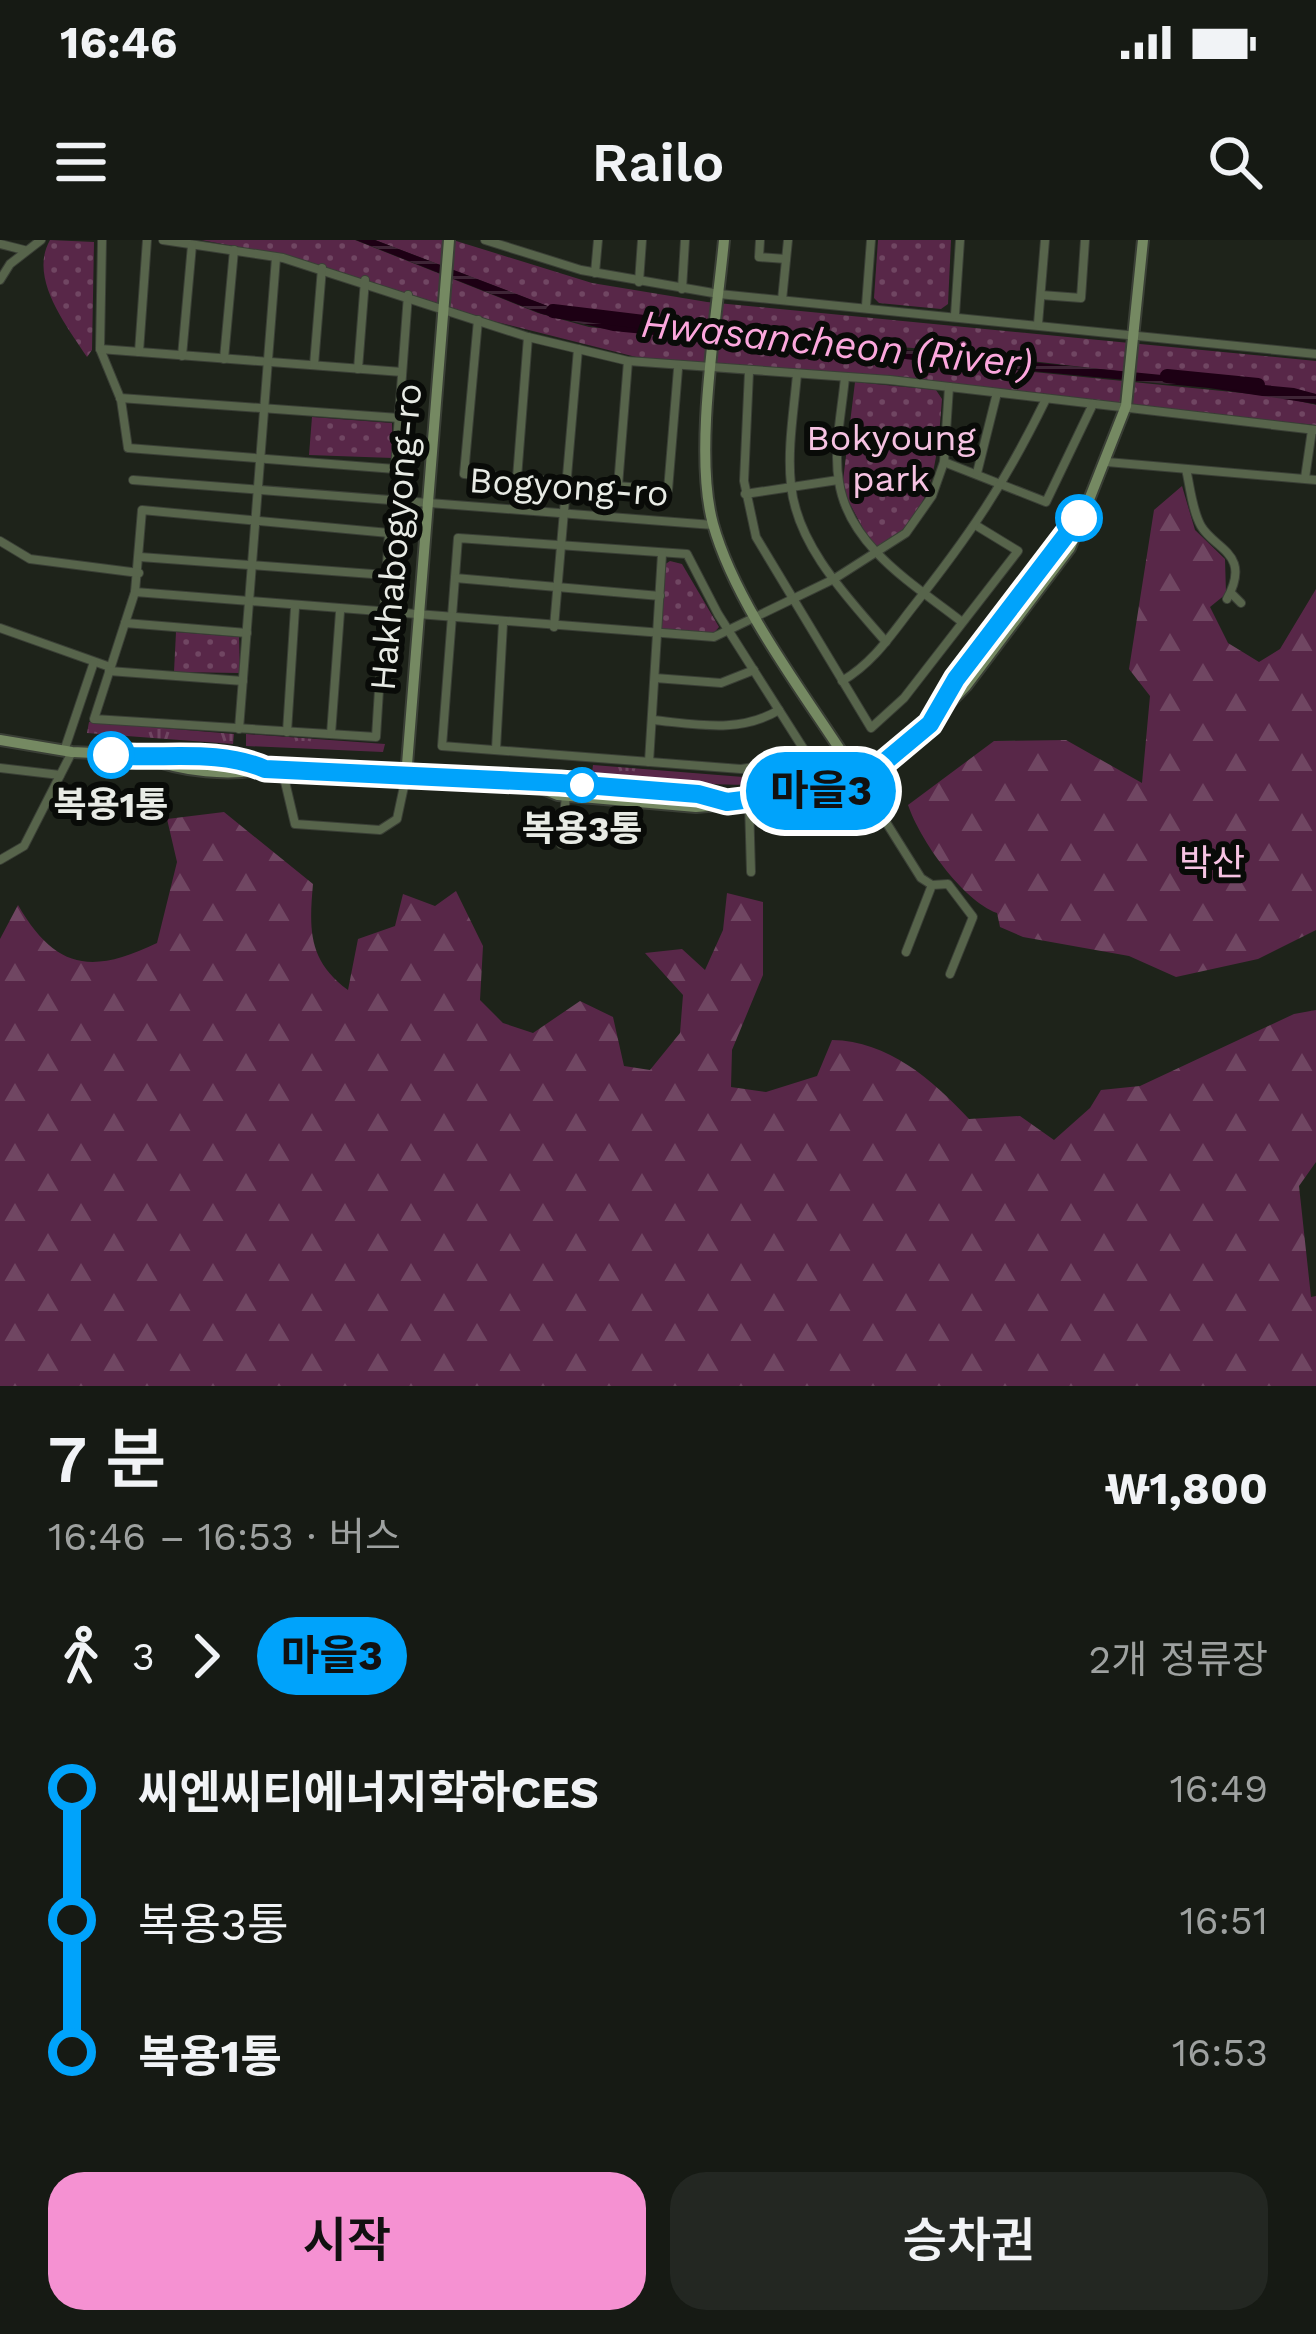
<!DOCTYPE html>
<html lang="ko">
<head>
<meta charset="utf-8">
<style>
  :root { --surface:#161a14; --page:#232722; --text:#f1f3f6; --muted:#9ea1a0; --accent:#f591d2 }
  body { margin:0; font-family:"Work Sans","Noto Sans KR",sans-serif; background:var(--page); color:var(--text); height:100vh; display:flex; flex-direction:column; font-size:45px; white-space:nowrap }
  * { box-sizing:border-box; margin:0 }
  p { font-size:39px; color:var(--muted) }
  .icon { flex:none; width:66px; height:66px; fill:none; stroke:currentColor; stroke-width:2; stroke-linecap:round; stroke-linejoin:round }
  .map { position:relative; height:1146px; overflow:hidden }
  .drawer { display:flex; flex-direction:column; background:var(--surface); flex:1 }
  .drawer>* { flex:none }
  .badge { padding:0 24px; border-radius:39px; font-size:42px; line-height:78px }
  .map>.badge { position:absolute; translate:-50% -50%; box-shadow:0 0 0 6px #fff }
  .legs { display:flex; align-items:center; gap:18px; height:132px; padding:0 48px; font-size:39px }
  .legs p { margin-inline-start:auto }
  .head { display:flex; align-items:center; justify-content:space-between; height:204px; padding:0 48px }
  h1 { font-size:66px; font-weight:600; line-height:90px }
  .action { display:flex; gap:24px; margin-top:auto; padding:24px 48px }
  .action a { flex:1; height:138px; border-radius:36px; background:var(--accent); color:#111; font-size:48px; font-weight:600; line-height:138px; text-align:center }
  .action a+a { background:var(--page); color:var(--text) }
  ul { padding:0 48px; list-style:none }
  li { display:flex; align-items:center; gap:42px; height:132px; font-size:45px }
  li i { display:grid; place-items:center; width:18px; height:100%; margin:0 15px; background:currentColor }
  li i::after { content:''; width:30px; height:30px; margin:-15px; border:9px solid; border-radius:50%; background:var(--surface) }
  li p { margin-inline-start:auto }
  li:first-child i { background:linear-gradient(#0000 50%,currentColor 0) }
  li:last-child i { background:linear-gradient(currentColor 50%,#0000 0) }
  .status { display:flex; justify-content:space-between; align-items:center; height:84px; padding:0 60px; background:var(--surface); direction:ltr }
  .status svg { height:33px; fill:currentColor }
  header { display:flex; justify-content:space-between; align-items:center; height:156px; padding:0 48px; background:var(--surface); font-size:54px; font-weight:600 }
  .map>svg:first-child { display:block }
  .grass { fill:url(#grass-tufts) }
  .forest { fill:url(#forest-firs) }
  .park { fill:url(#park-dots) }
  .water { fill:url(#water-rules) }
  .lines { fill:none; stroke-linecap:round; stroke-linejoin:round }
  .river { stroke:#1d0014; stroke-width:14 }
  .street-casing { stroke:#3a3f36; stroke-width:10 }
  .secondary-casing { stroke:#3a3f36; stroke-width:14 }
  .street { stroke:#57644b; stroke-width:8 }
  .secondary { stroke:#758962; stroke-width:10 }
  .line-1-casing { stroke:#fff; stroke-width:27 }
  .line-1 { stroke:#00a3fb; stroke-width:18 }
  .stop-1-dot { fill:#fff; stroke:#00a3fb; stroke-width:6 }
  .labels { text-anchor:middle; stroke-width:12; stroke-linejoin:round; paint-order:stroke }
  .park-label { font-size:36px; fill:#f7c3e3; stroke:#090b08 }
  .street-label { font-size:36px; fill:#e8ebe5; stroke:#090b08 }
  .stop-label { font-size:36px; font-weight:bold; fill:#e8ebe5; stroke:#090b08 }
  .water-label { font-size:39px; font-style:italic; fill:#fca7dd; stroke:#090b08 }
</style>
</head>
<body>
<div class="status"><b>16:46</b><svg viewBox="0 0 49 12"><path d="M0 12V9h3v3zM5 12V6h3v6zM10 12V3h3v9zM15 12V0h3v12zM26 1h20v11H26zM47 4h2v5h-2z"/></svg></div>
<header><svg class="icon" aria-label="menu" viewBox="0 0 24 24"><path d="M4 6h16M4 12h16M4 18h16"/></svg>Railo<svg class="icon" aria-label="search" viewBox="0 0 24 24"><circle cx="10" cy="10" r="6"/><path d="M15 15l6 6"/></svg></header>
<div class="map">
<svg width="1316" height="1146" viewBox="0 0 1316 1146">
  <defs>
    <pattern id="grass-tufts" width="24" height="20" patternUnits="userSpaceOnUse" patternTransform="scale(3)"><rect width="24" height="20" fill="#582748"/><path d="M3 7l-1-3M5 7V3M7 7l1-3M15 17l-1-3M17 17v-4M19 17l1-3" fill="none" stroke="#704662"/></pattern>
    <pattern id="forest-firs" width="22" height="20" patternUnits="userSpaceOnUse" patternTransform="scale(3)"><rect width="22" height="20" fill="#582748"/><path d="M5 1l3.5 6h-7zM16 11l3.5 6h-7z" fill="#704662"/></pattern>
    <pattern id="park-dots" width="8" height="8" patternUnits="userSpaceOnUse" patternTransform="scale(3)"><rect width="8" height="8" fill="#582748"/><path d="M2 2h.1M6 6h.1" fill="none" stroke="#704662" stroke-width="1.8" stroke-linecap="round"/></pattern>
    <pattern id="water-rules" width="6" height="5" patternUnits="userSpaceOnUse" patternTransform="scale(3)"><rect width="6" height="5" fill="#1d0014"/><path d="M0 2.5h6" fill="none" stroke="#3e2536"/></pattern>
  </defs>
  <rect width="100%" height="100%" fill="#1e231a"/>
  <!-- grass -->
  <g class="grass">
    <path d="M89 482 234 494 233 504 87 493Z"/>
    <path d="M246 494 385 504 383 512 246 506Z"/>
    <path d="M828 521 824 530C747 559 672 537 592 533L593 525 743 537Z"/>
  </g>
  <!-- forest -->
  <g class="forest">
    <path d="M1182 246 1195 290 1225 319 1226 354 1210 367 1228 403 1259 422 1280 409 1316 349V690L1258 719 1176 737 1129 716 1023 697 1000 687 997 673C962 660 920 600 908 565L994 501 1066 500 1142 543 1150 456 1129 429 1154 270Z"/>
    <path d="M224 572 313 644C309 689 308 721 348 750L358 699 395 686 403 654 435 666 456 651 483 706 480 760 503 783 533 793 580 761 613 777 624 826 650 830 680 793 683 755 645 713 682 709 705 730 723 690 727 653 763 662V735L732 810 731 847 766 852 817 836 832 800C888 801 932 839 969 879L1020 876 1054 900 1090 868 1101 850 1140 846 1294 774 1316 770V922L1299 946 1311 1057 1316 1056V1146H0V699L18 665C55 729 91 735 157 703L177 622 167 579Z"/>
  </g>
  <!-- park -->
  <g class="park">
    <path d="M50 0 94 2 92 110 87 117C67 86 28 38 50 0Z"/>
    <path d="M201 0H355L538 73 589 87 1281 157 1316 165V185L652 121 493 81 293 17Z"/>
    <path d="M375 0H453L592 43 707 62 1316 121V154L946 111 578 78Z"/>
    <path d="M878 0H951L948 64 941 69 879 63 874 58Z"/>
    <path d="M855 142 936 150 942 159C937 222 935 276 875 311L842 249Z"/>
    <path d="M312 177 392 183 393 218 309 215Z"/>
    <path d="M670 321 682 324 719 387 712 395 660 390 664 325Z"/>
    <path d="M176 392 239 397 240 433 174 432Z"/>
  </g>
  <!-- water -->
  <path class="water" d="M356 0H375L579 78 1294 148 1316 154V164L1209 148 613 91 542 74Z"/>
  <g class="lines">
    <!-- river -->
    <g class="river">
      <path d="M553 71 751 95"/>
      <path d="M1167 136 1258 145"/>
    </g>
    <defs>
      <g id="street">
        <path d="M102 0 100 109 121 160 128 208 395 229 408 55"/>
        <path d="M163 0 283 18 528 97 628 121 890 140 1316 190"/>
        <path d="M485 0 581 30 719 54 1316 114"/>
        <path d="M760 0 759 17 786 19"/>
        <path d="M0 4 24 10"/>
        <path d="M595 33 598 0"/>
        <path d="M0 40 10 24 41 0"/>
        <path d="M639 42 642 0"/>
        <path d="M682 49 685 0"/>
        <path d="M1041 55 1081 58 1085 0"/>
        <path d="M782 60 788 0"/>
        <path d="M866 66 871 0"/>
        <path d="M955 75 960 0"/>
        <path d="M478 80 464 234 668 250 678 129"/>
        <path d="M1038 84 1045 0"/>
        <path d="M100 109 402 132"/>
        <path d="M139 112 147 0"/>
        <path d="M182 116 192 5"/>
        <path d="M224 119 234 10"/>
        <path d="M314 125 322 28"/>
        <path d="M358 129 365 40"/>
        <path d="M749 132 744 241 756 297 871 488 904 458 1018 311 977 286"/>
        <path d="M797 134C794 170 787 209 791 245 797 306 848 358 886 402"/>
        <path d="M845 137C842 171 833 209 839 242 849 307 915 345 962 382"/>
        <path d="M120 158 399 178"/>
        <path d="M944 222 1046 262 1093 164"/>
        <path d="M1107 222 1316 240"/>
        <path d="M1186 229C1190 246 1192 270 1201 286 1215 310 1252 313 1227 359"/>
        <path d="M977 233 997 153"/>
        <path d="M517 238 528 97"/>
        <path d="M1305 238 1312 190"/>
        <path d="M133 240 713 285"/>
        <path d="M618 246 628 121"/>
        <path d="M745 254 838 240"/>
        <path d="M142 270 389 293 376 497 94 479 135 352Z"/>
        <path d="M458 298 687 314 718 374 810 519 741 529 442 506Z"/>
        <path d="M0 301 30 319 139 333"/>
        <path d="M140 317 386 335"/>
        <path d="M455 338 660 356"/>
        <path d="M135 352 714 397 834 339 906 293 932 256 944 222 949 147"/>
        <path d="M1231 353 1241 363"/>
        <path d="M125 383 247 393"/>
        <path d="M554 387 578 109"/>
        <path d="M0 388 110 427"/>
        <path d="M109 431 243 441"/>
        <path d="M655 438 721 443 754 430"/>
        <path d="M842 441C873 423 891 395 912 368 970 295 1005 243 1046 159"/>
        <path d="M652 480C696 484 739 494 779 470"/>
        <path d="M239 489 276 18"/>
        <path d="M287 492 295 368"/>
        <path d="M331 494 340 372"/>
        <path d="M496 509 503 383"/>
        <path d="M64 511 94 422"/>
        <path d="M649 522 662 314"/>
        <path d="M0 528 60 535"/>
        <path d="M282 529 295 584 380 590 397 579 406 537"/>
        <path d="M859 539 921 638 932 645"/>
        <path d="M749 563 751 632"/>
        <path d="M561 604 566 556"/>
        <path d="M0 620 24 606 72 512"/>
        <path d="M906 712 932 645 948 644 973 677 950 734"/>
      </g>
      <g id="secondary">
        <path d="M724 0C717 77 693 212 713 284 737 370 812 463 859 539"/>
        <path d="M945 464 955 438 1077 280"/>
        <path d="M0 500 72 512 247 520 262 527"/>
        <path d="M148 518C182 532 229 536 265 529L559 543 698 554 724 561"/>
        <path d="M406 537 449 0"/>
        <path d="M536 546 558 555 696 567 791 559 859 539 913 501 966 446 1070 308 1126 166 1143 0"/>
      </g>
    </defs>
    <!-- street casing -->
    <use href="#street" class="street-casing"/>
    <!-- secondary casing -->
    <use href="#secondary" class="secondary-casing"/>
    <!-- street -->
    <use href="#street" class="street"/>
    <!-- secondary -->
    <use href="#secondary" class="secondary"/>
  </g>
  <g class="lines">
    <defs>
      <path id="line-1" d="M111 515C161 520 217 508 265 529L560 543 698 554 727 562 824 550 875 530 930 484 956 439 1079 278"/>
    </defs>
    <!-- line-1 casing -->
    <use href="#line-1" class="line-1-casing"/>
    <!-- line-1 -->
    <use href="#line-1" class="line-1"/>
  </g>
  <!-- markers -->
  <g class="stop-1-dot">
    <circle cx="1079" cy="278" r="21"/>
    <circle cx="111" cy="515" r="21"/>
    <circle cx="582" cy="545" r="15"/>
  </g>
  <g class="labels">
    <!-- park labels -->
    <g class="park-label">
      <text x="891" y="210">Bokyoung<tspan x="891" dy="41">park</tspan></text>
      <text x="1212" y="635">박산</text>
    </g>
    <!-- street labels -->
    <g class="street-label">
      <text transform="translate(569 246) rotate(4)" y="13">Bogyong-ro</text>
      <text transform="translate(395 297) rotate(-85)" y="13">Hakhabogyong-ro</text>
    </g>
    <!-- stop labels -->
    <g class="stop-label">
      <text x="111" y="577">복용1통</text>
      <text x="582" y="601">복용3통</text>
    </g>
    <!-- water labels -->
    <g class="water-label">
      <text transform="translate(837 103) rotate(6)" y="14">Hwasancheon (River)</text>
    </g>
  </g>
</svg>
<b class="badge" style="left:821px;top:551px;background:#00a3fb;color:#111">마을3</b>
</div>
<section class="drawer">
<div class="head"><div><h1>7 분</h1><p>16:46 – 16:53 · 버스</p></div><b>₩1,800</b></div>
<div class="legs"><svg class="icon" aria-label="walk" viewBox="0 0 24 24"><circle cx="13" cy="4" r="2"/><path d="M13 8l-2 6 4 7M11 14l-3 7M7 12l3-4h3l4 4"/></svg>3<svg class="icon" aria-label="forward" viewBox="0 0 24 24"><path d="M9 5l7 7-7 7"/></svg><b class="badge" style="background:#00a3fb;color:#111">마을3</b><p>2개 정류장</p></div>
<ul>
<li><i style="color:#00a3fb"></i><b>씨엔씨티에너지학하CES</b><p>16:49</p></li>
<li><i style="color:#00a3fb"></i><span>복용3통</span><p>16:51</p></li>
<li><i style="color:#00a3fb"></i><b>복용1통</b><p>16:53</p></li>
</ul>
<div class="action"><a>시작</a><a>승차권</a></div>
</section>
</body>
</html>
